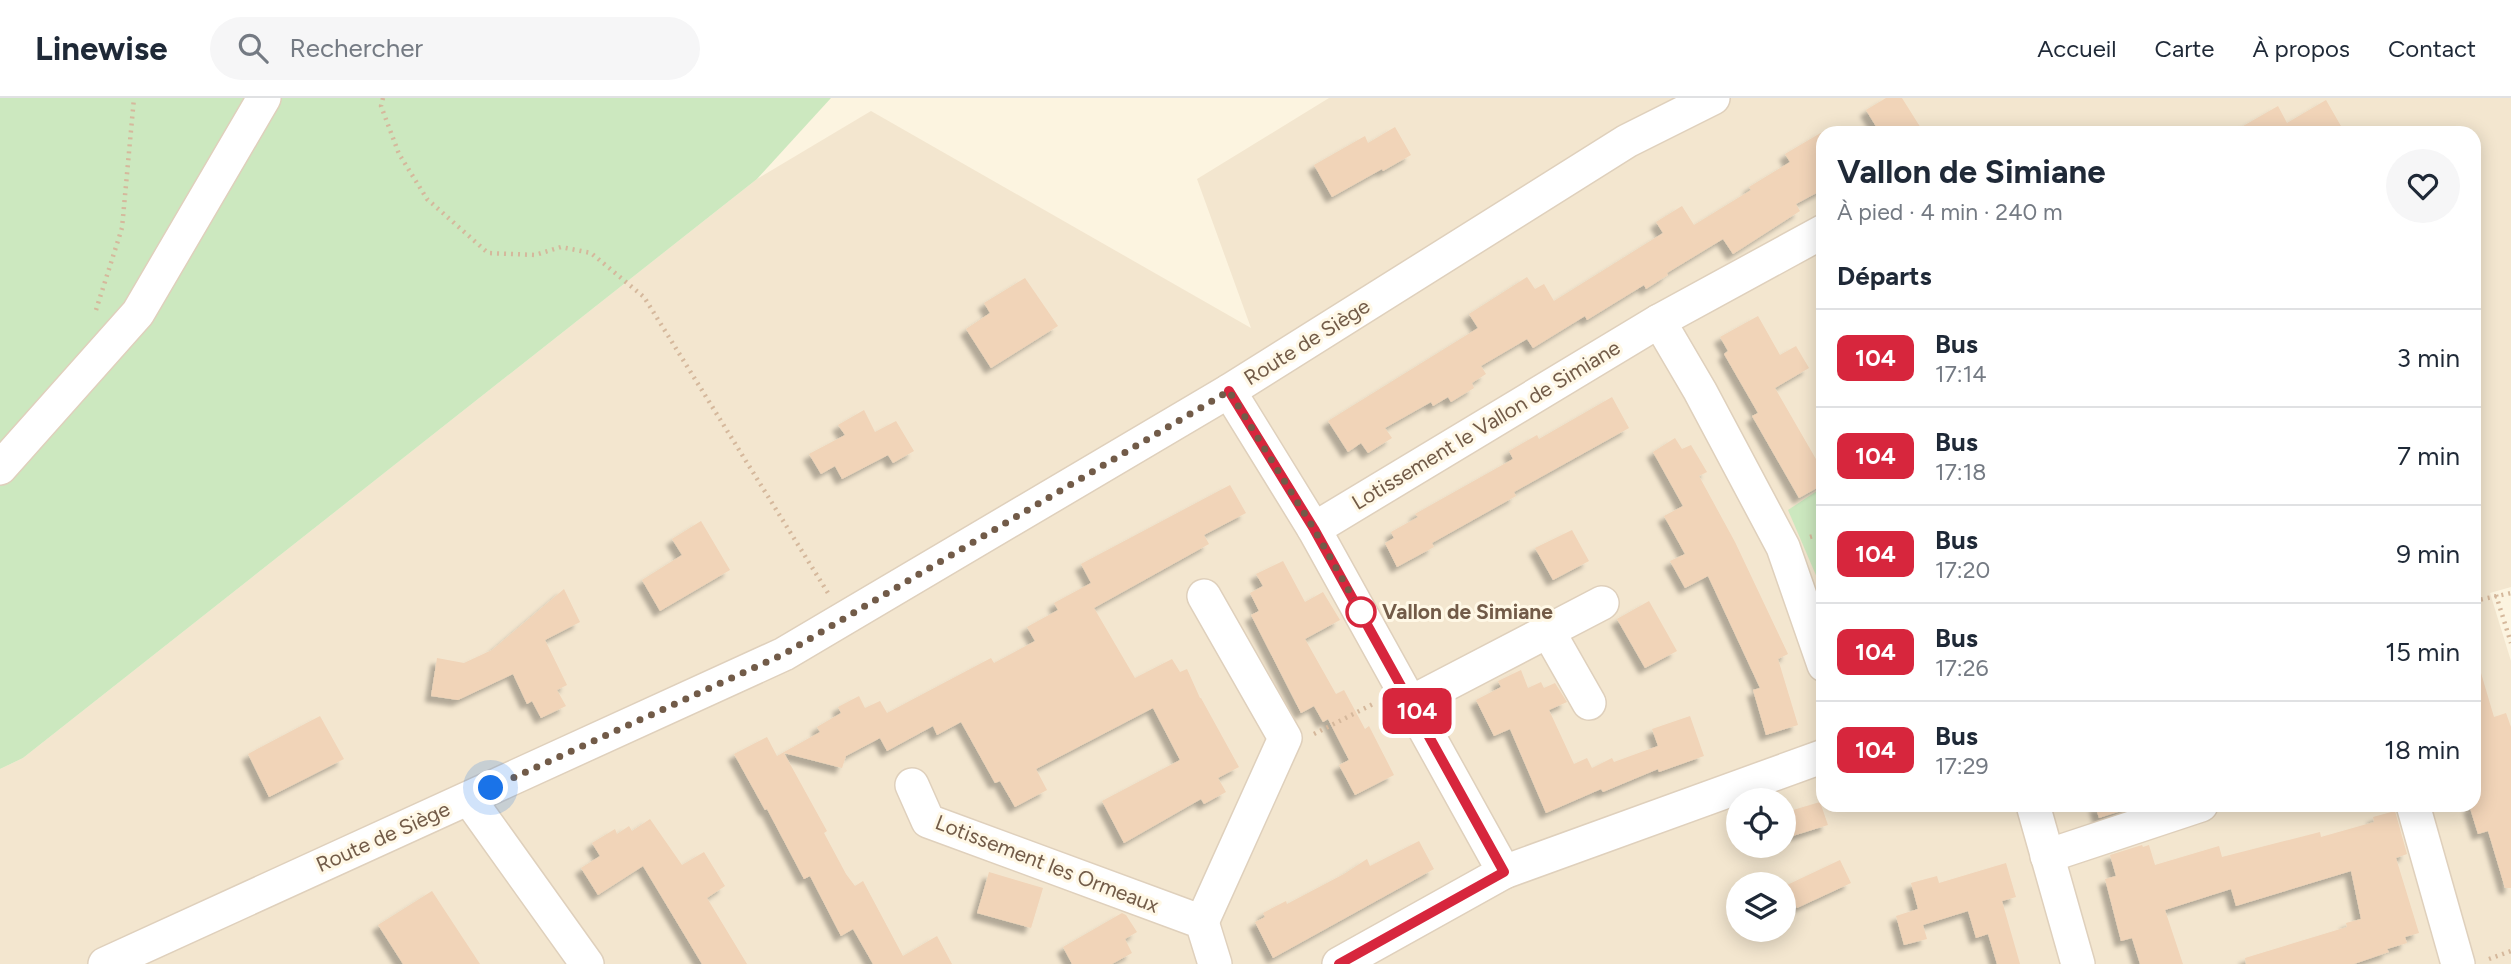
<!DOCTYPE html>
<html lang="fr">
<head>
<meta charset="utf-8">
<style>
  :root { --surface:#fff; --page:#f6f6f7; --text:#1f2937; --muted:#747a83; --line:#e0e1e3 }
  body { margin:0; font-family:Figtree,sans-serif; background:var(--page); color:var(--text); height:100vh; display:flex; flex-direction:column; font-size:26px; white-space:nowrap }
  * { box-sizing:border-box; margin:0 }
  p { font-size:23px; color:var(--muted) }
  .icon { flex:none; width:38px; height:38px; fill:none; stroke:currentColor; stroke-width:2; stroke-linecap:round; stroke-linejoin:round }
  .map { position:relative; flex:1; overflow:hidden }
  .details { position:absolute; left:1816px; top:28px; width:665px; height:686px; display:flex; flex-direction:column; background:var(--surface); border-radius:21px; box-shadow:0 4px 18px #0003 }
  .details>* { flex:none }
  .badge { padding:0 14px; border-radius:10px; font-size:24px; line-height:46px }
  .fabs { position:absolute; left:1726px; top:690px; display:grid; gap:14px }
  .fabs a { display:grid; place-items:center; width:70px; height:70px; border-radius:50%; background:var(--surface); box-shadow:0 4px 18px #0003; font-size:35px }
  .you { position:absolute; width:35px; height:35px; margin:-18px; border:5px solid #fff; border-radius:50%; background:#1a73e8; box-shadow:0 0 0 10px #1a73e833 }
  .map>.badge { position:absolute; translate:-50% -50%; box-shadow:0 0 0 4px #fff }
  h2 { padding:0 21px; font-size:26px; line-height:63px }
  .round { display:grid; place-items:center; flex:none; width:74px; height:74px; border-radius:37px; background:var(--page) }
  .summary { display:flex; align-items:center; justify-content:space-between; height:119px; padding:0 21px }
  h1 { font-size:33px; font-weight:700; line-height:52px }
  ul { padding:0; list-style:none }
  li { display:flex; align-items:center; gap:21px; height:98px; padding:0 21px; border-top:2px solid var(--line) }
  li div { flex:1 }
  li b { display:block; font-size:26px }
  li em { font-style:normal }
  li .badge { min-width:77px; font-weight:700; text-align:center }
  header { display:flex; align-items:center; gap:42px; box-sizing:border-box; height:98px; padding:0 35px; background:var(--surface); border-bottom:2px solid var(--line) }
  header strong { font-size:33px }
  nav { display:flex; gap:38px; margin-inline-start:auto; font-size:24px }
  .search { width:490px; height:63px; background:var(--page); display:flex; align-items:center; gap:18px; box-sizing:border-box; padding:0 24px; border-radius:38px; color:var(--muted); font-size:26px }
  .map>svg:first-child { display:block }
  .residential { fill:#f3e6cf; fill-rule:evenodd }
  .green { fill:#cce8bf }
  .building { fill:#f1d4b8; filter:url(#shadow) }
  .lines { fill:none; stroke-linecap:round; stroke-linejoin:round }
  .minor-casing { stroke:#dfd0bc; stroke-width:36 }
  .path { stroke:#d5b89c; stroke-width:4.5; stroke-dasharray:2 5; stroke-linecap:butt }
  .minor { stroke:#fff; stroke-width:33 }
  .line-casing { stroke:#fff; stroke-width:16 }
  .line { stroke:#d7263d; stroke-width:10 }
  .walk { stroke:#725b48; stroke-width:7; stroke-dasharray:0 12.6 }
  .stop-dot { fill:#fff; stroke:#d7263d; stroke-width:3.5 }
  .labels { text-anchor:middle; stroke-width:6; stroke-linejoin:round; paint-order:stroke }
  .street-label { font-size:21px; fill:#725b48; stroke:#fff8e6 }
  .stop-label { font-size:21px; font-weight:bold; fill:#725b48; stroke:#fff8e6; text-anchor:start }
</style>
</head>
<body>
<header>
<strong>Linewise</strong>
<div class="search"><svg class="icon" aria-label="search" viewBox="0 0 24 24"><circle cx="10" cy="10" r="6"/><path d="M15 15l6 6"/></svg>Rechercher</div>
<nav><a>Accueil</a><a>Carte</a><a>À propos</a><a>Contact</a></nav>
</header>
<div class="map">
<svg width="2511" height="866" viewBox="0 0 2511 866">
  <defs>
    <filter id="shadow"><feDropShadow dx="-6" dy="6" stdDeviation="2" flood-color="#0004"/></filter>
  </defs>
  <rect width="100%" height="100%" fill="#fcf4e0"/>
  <!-- residential -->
  <path class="residential" d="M1329 0H2511V489L2490 495 2511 563V866H0V671L23 660 757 81 871 13 1251 230 1197 81ZM1824 35H2474V707H1824ZM1738 702H1783V747H1738ZM1738 786H1783V831H1738Z"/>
  <!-- green -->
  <g class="green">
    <path d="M0 0H831L757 81 23 660 0 671Z"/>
    <path d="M1823 389 1824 489H1821L1788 412Z"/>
  </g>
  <!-- building -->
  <g class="building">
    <path d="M1886 0H1902L1924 35H1880L1866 12Z"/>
    <path d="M2326 2 2345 35H2231L2278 8 2287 25Z"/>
    <path d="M1395 29 1411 57 1383 73 1382 71 1332 99 1314 67 1365 38 1368 45Z"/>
    <path d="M1824 33V91L1796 106 1800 113 1733 156 1723 141 1667 175 1668 177 1646 191 1644 187 1587 222 1585 218 1533 250 1527 241 1481 268 1486 276 1472 285 1474 290 1451 304 1448 299 1433 308 1431 304 1385 330 1392 340 1368 355 1361 345 1348 354 1328 323 1478 230 1469 216 1527 179 1535 191 1544 186 1554 203 1663 135 1656 124 1682 108 1694 127 1751 92 1749 89 1790 64 1785 56Z"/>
    <path d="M1025 180 1058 228 991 270 966 231 990 215 984 205Z"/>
    <path d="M1758 218 1780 257 1796 248 1809 270 1775 290 1824 375V386L1799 400 1752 318 1758 315 1724 256 1728 253 1720 239Z"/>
    <path d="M1612 299 1629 330 1514 394 1516 398 1432 445 1434 449 1397 469 1385 445 1394 440 1391 434 1418 419 1415 416 1513 361 1509 353 1537 337 1539 341Z"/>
    <path d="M864 312 875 334 896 323 914 353 893 365 888 357 842 381 835 368 821 376 809 356 845 337 838 327Z"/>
    <path d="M1675 340 1682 351 1691 347 1707 374 1699 378 1735 444 1788 556 1778 561 1798 627 1766 637 1753 592 1760 590 1708 478 1685 490 1670 463 1685 456 1664 418 1683 408 1653 354Z"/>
    <path d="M1230 387 1246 415 1204 437 1209 446 1094 510 1135 580 1172 561 1180 574 1187 571 1200 600H1201L1239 669 1218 680 1226 694 1204 706 1201 701 1124 745 1102 703 1180 662 1153 610 1036 671 1047 692 1015 709 1000 683 995 685 961 624 937 637 933 628 887 653 880 640 846 658 842 670 784 655 827 733 824 735 846 776 855 788 863 783 903 858 937 838 952 866H873L853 831 841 838 810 778 804 781 767 711 765 712 734 656 767 639 777 658 820 634 817 629 841 615 838 609 859 598 865 610 880 603 887 615 991 560 994 565 1035 543 1027 529 1058 512 1054 505 1091 485 1081 466Z"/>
    <path d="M701 423 730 472 660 513 642 482 682 457 672 441Z"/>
    <path d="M1572 432 1589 463 1553 482 1535 450Z"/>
    <path d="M1283 463 1305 504 1323 494 1340 522 1305 541 1336 596 1344 592 1365 631 1369 628 1394 677 1355 697 1339 667 1349 662 1328 621 1323 624 1314 608 1301 615 1251 517 1259 513 1250 495 1263 488 1256 476Z"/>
    <path d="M564 491 580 524 545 542 567 587 557 592 566 608 541 620 532 603 527 606 513 576 458 602 431 598 437 560 464 565 492 552Z"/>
    <path d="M1649 503 1677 553 1645 570 1617 521Z"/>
    <path d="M1521 572 1528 590 1541 584 1544 590 1555 585 1567 604 1549 612 1574 666 1587 660 1592 670 1612 660 1614 664 1658 648 1652 631 1690 618 1704 658 1659 674 1658 671 1603 694 1601 691 1546 715 1510 631 1494 638 1476 602 1501 589 1498 583Z"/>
    <path d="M2481 575 2494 619 2506 615 2511 629V790H2505L2488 733 2478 736 2469 707H2474V576Z"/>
    <path d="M320 618 344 661 269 699 248 656Z"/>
    <path d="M1820 704 1828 727 1783 741V715Z"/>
    <path d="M2095 707H2133V709L2099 720Z"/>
    <path d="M2395 713 2407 756 2396 760 2419 835 2405 839 2407 845 2387 851 2389 854 2354 866H2246L2245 860 2347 829 2346 825 2361 821 2351 773 2236 808 2231 791 2165 812 2183 866H2140L2132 840 2121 843 2105 781 2116 778 2110 757 2142 747 2143 749 2149 747 2155 767 2219 748 2222 759 2320 734 2321 739 2374 724 2373 719Z"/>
    <path d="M650 721 682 767 704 754 725 788 707 800 747 866H702L643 768 598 797 581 770 600 758 592 745 615 731 617 736 629 728 632 733Z"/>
    <path d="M1419 743 1434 771 1273 860 1255 824 1265 819 1263 815 1286 803 1287 806 1344 776 1367 761 1370 768Z"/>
    <path d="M1840 762 1851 785 1797 810 1787 787Z"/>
    <path d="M2006 765 2016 799 2002 803 2020 866H1997L1988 836 1976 840 1968 813 1923 827 1927 841 1904 847 1896 818 1918 811 1911 785 1937 778 1939 785Z"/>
    <path d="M989 774 1043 790 1031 830 977 815Z"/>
    <path d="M432 793 480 866H403L378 827Z"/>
    <path d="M1122 815 1126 817 1137 834 1125 841 1132 855 1112 866H1072L1063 849Z"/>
  </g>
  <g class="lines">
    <defs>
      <g id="minor">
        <path d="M1659 223 1824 133"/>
        <path d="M1229 293 1314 431 1504 774 1339 866"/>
        <path d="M0 370 138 215 264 0"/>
        <path d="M1314 431 1659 223 1700 293 1783 449 1824 567"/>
        <path d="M1548 533 1589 605"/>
        <path d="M1412 604 1602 505"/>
        <path d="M912 687 928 723 1202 824 1215 866"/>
        <path d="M469 701 587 866"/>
        <path d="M2033 707 2078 866"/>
        <path d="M2413 707 2458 866"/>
        <path d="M2047 758 2201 707"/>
        <path d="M1504 774 1824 658"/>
        <path d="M1202 824 1285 640 1204 498"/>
        <path d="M105 866 784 556 1229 293 1627 43 1713 0"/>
      </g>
    </defs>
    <!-- minor casing -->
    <use href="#minor" class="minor-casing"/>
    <!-- path -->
    <g class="path">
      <path d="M383 0 381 8 399 56 427 101 488 155 535 157 561 149 591 155 644 199 828 495"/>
      <path d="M96 212 122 130 134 0"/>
      <path d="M1810 439 1824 435"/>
      <path d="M2496 497 2511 545"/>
      <path d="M2474 503 2511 495"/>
      <path d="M1314 636 1375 605"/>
      <path d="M2489 861 2511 853"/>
    </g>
    <!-- minor -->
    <use href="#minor" class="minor"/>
  </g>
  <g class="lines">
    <defs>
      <path id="line" d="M1229 293 1314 431 1504 774 1339 866"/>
    </defs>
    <!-- line casing -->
    <use href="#line" class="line-casing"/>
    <!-- line -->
    <use href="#line" class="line"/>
    <!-- walk -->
    <path class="walk" d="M491 690 784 556 1229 293 1314 431 1361 514"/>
  </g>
  <!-- markers -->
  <circle class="stop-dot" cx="1361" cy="514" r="14"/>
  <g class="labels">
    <!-- street labels -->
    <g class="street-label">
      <text transform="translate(1307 244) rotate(-32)" y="7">Route de Siège</text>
      <text transform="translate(1486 327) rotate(-31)" y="7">Lotissement le Vallon de Simiane</text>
      <text transform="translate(383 739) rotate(-24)" y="7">Route de Siège</text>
      <text transform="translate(1047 766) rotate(21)" y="7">Lotissement les Ormeaux</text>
    </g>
    <!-- stop labels -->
    <g class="stop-label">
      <text x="1382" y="521">Vallon de Simiane</text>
    </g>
  </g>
</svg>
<div class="fabs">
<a><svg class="icon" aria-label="locate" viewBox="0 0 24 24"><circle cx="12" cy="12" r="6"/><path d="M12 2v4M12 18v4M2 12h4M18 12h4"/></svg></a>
<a><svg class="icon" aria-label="layers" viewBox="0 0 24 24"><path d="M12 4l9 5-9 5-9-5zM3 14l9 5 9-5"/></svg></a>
</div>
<div class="you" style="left:491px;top:690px"></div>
<b class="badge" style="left:1417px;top:613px;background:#d7263d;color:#fff">104</b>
<section class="details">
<div class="summary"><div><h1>Vallon de Simiane</h1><p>À pied · 4 min · 240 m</p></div><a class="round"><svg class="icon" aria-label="heart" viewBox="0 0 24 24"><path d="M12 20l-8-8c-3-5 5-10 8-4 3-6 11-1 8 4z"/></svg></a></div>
<h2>Départs</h2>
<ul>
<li><span class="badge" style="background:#d7263d;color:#fff">104</span><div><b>Bus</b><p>17:14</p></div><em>3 min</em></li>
<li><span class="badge" style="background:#d7263d;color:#fff">104</span><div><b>Bus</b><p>17:18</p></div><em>7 min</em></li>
<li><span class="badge" style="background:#d7263d;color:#fff">104</span><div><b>Bus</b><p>17:20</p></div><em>9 min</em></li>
<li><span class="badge" style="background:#d7263d;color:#fff">104</span><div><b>Bus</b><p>17:26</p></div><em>15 min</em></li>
<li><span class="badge" style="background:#d7263d;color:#fff">104</span><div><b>Bus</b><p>17:29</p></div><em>18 min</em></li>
</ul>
</section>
</div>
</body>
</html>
